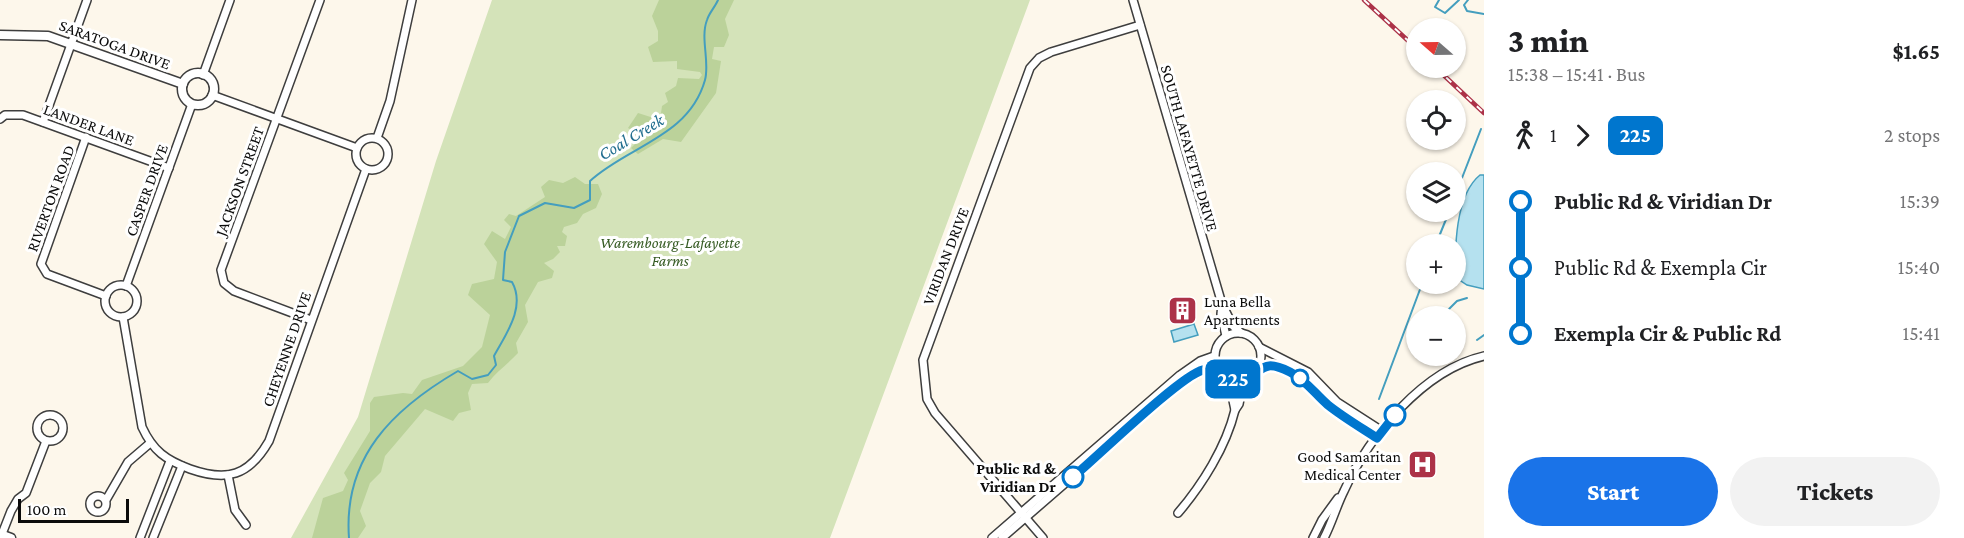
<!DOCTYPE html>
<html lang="en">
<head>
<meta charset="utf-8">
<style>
  :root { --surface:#fff; --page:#f2f2f2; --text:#202124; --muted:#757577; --accent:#1a73e8 }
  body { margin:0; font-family:"Crimson Pro",serif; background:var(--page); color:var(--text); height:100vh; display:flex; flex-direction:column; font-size:22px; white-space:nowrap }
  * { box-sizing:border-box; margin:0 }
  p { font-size:20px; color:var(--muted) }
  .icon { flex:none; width:33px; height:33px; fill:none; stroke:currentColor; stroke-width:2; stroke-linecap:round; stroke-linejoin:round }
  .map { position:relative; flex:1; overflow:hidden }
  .side { display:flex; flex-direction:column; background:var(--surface); width:480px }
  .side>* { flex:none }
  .badge { padding:0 12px; border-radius:9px; font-size:21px; line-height:39px }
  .needle { width:39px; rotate:290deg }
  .tools { position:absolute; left:1406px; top:18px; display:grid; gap:12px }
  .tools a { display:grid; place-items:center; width:60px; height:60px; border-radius:50%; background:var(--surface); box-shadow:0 2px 4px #0004; font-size:30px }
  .scale { position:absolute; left:18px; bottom:15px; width:111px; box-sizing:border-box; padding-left:6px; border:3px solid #0b0b0b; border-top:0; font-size:16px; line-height:21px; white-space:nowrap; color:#0b0b0b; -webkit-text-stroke:4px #fff; paint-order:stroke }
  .map>.badge { position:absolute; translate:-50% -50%; box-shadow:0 0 0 3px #fff }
  .legs { display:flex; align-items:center; gap:9px; height:66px; padding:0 24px; font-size:20px }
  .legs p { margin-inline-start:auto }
  .head { display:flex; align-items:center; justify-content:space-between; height:102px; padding:0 24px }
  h1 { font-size:33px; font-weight:800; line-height:45px }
  .button { display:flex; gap:12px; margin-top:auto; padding:12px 24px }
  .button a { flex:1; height:69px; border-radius:36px; background:var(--accent); color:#fff; font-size:24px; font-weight:800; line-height:69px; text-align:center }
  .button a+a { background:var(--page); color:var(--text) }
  ul { padding:0 24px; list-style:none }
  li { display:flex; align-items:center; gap:21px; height:66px; font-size:22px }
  li i { display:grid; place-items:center; width:9px; height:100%; margin:0 8px; background:currentColor }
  li i::after { content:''; width:15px; height:15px; margin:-8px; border:4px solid; border-radius:50%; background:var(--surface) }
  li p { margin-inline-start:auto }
  li:first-child i { background:linear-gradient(#0000 50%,currentColor 0) }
  li:last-child i { background:linear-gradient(currentColor 50%,#0000 0) }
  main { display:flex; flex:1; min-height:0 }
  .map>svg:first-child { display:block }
  .green { fill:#d4e3b9 }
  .forest { fill:#bbd29a }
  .water { fill:#b5e1ef; stroke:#449ebe; stroke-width:1.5 }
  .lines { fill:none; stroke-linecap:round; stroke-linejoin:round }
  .stream { stroke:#449ebe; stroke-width:2 }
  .minor-casing { stroke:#3e3e3e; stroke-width:10 }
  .tertiary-casing { stroke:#3e3e3e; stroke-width:11 }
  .minor { stroke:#fff; stroke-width:7 }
  .tertiary { stroke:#fff; stroke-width:8 }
  .rail-casing { stroke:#ac3248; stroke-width:4.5 }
  .rail { stroke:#fff; stroke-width:2; stroke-dasharray:7; stroke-linecap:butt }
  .line-1-casing { stroke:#fff; stroke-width:14 }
  .line-1 { stroke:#0076ce; stroke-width:9 }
  .stop-1-dot { fill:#fff; stroke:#0076ce; stroke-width:3 }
  .labels { text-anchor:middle; stroke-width:6; stroke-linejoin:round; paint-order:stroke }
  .street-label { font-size:16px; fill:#0b0b0b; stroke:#fff }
  .park-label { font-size:16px; font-style:italic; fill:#365b23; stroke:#fff }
  .poi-label { font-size:16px; fill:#0b0b0b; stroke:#fff; text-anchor:start }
  .stop-label { font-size:16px; font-weight:bold; fill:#0b0b0b; stroke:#fff; text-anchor:end }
  .water-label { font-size:18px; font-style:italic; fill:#226e8f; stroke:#fff }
</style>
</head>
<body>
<main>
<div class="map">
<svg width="1484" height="538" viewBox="0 0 1484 538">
  <rect width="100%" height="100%" fill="#fdf7eb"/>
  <!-- green -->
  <path class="green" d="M492 0H1030L830 538H291L358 417 436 161Z"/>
  <!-- forest -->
  <g class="forest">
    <path d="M659 0H734L725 19 729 35 724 47H714L712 59 721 61 716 93 681 142 663 139 638 154 631 148 643 136 628 128 638 113 660 120 662 106 668 102 665 93 676 86 678 78 699 79 702 75 700 72 677 69V61L653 62 648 47 658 41V31L652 16Z"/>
    <path d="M575 177 585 184H598L602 194 596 208 583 214 577 223 564 227 562 232 567 236 565 246H557L560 252 553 259 544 263 554 271 552 278 538 282 525 305 528 322 516 343 518 353C508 364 497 371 488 383L472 384 468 393 471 410 459 413 453 421 425 409 385 456 381 472 370 483 360 511 366 526 358 538H312L323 498 343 491 348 480 344 473 370 431V403L374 397 403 393 412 394 422 380 463 366 482 347 490 315 468 295 472 284 494 279 497 262 484 244 492 231 505 239 511 227 504 220 509 214 516 216 545 197 541 187 549 180 563 183Z"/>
  </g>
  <!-- water -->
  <g class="water">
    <path d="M1480 175H1484V289L1467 285 1455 277C1455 249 1455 195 1480 175Z"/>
    <path d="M1194 324 1198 335 1174 342 1171 331Z"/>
  </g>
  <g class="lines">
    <!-- stream -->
    <g class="stream">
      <path d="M1439 0 1435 7 1445 13 1459 0"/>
      <path d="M1468 0 1464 5 1467 11 1484 14"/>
      <path d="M1455 196 1481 129"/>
      <path d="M1436 244 1449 212"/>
      <path d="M1448 310 1457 301 1467 298"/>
      <path d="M1477 340 1484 335"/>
      <path d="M1379 399 1422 284"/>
      <path d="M349 538C343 457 393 409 458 371L472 379 488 375 496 365 494 356C506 334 526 307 512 282L503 280 505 252 519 216 545 203 574 208 590 200V181C628 146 689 137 705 80 710 62 700 38 707 20 709 13 715 7 718 0"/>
    </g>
    <defs>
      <g id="minor">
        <path d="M1133 0 1222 304 1233 326 1241 333"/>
        <path d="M203 75 230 0"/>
        <path d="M212 95 357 148"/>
        <path d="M0 119 5 115H23L169 168"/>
        <path d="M43 122 87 0"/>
        <path d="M86 137 41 264 47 274 106 296"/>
        <circle cx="372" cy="154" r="16"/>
        <path d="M377 138 390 101 412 0"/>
        <circle cx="121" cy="301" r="16"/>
        <path d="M126 286 192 104"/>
        <path d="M1222 304 1221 314 1226 336"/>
        <path d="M123 317 142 427C153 451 166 460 190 469 227 482 249 476 269 441L366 169"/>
        <path d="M311 320 234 291 224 283 221 270 320 0"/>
        <circle cx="1238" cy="356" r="23"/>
        <path d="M1259 347 1308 372 1337 402 1382 431"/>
        <path d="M1257 369C1287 359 1306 385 1326 403 1340 417 1360 427 1377 438"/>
        <path d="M1228 377 1235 410 1239 404 1244 379"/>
        <circle cx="50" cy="428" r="13"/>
        <path d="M228 475 235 510 246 525"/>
        <circle cx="98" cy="504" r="8"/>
        <path d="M106 500 128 462 149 444"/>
        <path d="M1178 513C1202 485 1226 447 1235 410"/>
        <path d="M2 534 11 511 18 499 26 493 46 441"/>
        <path d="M140 538 170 461"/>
        <path d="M153 538 182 466"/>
        <path d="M992 538 1180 375 1200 361 1214 356"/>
        <path d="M1002 538 1182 382 1204 370H1219"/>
        <path d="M1043 538 935 413 927 399 923 360 1030 68 1039 58 1051 52 1140 25"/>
        <path d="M1313 538 1322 520 1338 498"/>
        <path d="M1324 538C1332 523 1336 507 1344 491 1369 436 1423 370 1484 356"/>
      </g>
      <g id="tertiary">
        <path d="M0 35 48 36 183 84"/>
        <circle cx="198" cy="89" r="16"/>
        <path d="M0 534 11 538"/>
      </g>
    </defs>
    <!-- minor casing -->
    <use href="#minor" class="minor-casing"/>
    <!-- tertiary casing -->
    <use href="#tertiary" class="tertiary-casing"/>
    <!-- minor -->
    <use href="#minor" class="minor"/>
    <!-- tertiary -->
    <use href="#tertiary" class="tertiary"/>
    <defs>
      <g id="rail">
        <path d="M1364 0 1416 48"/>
        <path d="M1436 68 1484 113"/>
      </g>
    </defs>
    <!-- rail casing -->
    <use href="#rail" class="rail-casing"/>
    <!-- rail -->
    <use href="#rail" class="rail"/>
  </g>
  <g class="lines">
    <defs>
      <path id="line-1" d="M1073 477C1096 458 1181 375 1203 370 1218 367 1226 381 1241 379 1264 376 1258 356 1290 372 1306 380 1315 394 1328 405 1343 417 1360 427 1377 438L1395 415"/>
    </defs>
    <!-- line-1 casing -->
    <use href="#line-1" class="line-1-casing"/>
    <!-- line-1 -->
    <use href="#line-1" class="line-1"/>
  </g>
  <!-- icons -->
  <defs>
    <symbol id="building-square" viewBox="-11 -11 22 22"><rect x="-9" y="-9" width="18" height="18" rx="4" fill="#ac3248" stroke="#fff"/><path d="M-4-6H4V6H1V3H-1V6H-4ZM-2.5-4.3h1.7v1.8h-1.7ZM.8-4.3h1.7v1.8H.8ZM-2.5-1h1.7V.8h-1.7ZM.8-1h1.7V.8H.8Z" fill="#fff"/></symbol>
    <symbol id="hospital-square" viewBox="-11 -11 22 22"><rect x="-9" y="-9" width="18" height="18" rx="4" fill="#ac3248" stroke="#fff"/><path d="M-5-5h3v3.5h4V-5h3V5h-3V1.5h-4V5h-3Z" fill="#fff"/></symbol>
  </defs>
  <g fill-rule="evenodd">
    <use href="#building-square" x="1166" y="294" width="33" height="33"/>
    <use href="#hospital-square" x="1406" y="448" width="33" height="33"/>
  </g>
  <!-- markers -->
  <g class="stop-1-dot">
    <circle cx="1300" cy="378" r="8"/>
    <circle cx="1395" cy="415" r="10"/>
    <circle cx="1073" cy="477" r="10"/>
  </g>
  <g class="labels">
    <!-- street labels -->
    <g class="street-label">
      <text transform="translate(115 44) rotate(20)" y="6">SARATOGA DRIVE</text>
      <text transform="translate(89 124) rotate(20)" y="6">LANDER LANE</text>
      <text transform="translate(1190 148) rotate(74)" y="6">SOUTH LAFAYETTE DRIVE</text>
      <text transform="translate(239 181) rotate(-70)" y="6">JACKSON STREET</text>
      <text transform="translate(146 190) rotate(-70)" y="6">CASPER DRIVE</text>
      <text transform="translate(50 198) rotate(-70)" y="6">RIVERTON ROAD</text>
      <text transform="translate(945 256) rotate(-69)" y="6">VIRIDAN DRIVE</text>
      <text transform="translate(286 349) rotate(-71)" y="6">CHEYENNE DRIVE</text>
    </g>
    <!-- park labels -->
    <g class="park-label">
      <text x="670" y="248">Warembourg-Lafayette<tspan x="670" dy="18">Farms</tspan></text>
    </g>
    <!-- poi labels -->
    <g class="poi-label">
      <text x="1204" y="307">Luna Bella<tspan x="1204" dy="18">Apartments</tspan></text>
      <text x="1401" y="462" text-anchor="end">Good Samaritan<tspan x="1401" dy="18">Medical Center</tspan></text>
    </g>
    <!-- stop labels -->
    <g class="stop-label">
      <text x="1056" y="474">Public Rd &amp;<tspan x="1056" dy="18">Viridian Dr</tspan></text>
    </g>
    <!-- water labels -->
    <g class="water-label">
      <text transform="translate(631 137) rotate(-31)" y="6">Coal Creek</text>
    </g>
  </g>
</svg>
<div class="tools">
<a><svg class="needle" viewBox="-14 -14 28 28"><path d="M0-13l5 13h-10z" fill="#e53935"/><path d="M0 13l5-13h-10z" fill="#757577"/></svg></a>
<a><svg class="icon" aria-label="locate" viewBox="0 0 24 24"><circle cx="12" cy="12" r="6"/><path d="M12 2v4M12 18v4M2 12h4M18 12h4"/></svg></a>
<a><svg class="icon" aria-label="layers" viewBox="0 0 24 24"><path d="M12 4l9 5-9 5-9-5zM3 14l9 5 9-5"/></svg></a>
<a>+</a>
<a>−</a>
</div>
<div class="scale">100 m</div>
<b class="badge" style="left:1233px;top:379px;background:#0076ce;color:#fff">225</b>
</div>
<section class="side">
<div class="head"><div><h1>3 min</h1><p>15:38 – 15:41 · Bus</p></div><b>$1.65</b></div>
<div class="legs"><svg class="icon" aria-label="walk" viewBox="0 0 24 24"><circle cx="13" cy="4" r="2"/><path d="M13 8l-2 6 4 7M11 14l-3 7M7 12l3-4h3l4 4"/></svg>1<svg class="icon" aria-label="forward" viewBox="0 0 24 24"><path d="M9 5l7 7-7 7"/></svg><b class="badge" style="background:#0076ce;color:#fff">225</b><p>2 stops</p></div>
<ul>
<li><i style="color:#0076ce"></i><b>Public Rd &amp; Viridian Dr</b><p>15:39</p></li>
<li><i style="color:#0076ce"></i><span>Public Rd &amp; Exempla Cir</span><p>15:40</p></li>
<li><i style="color:#0076ce"></i><b>Exempla Cir &amp; Public Rd</b><p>15:41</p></li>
</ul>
<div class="button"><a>Start</a><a>Tickets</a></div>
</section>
</main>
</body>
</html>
